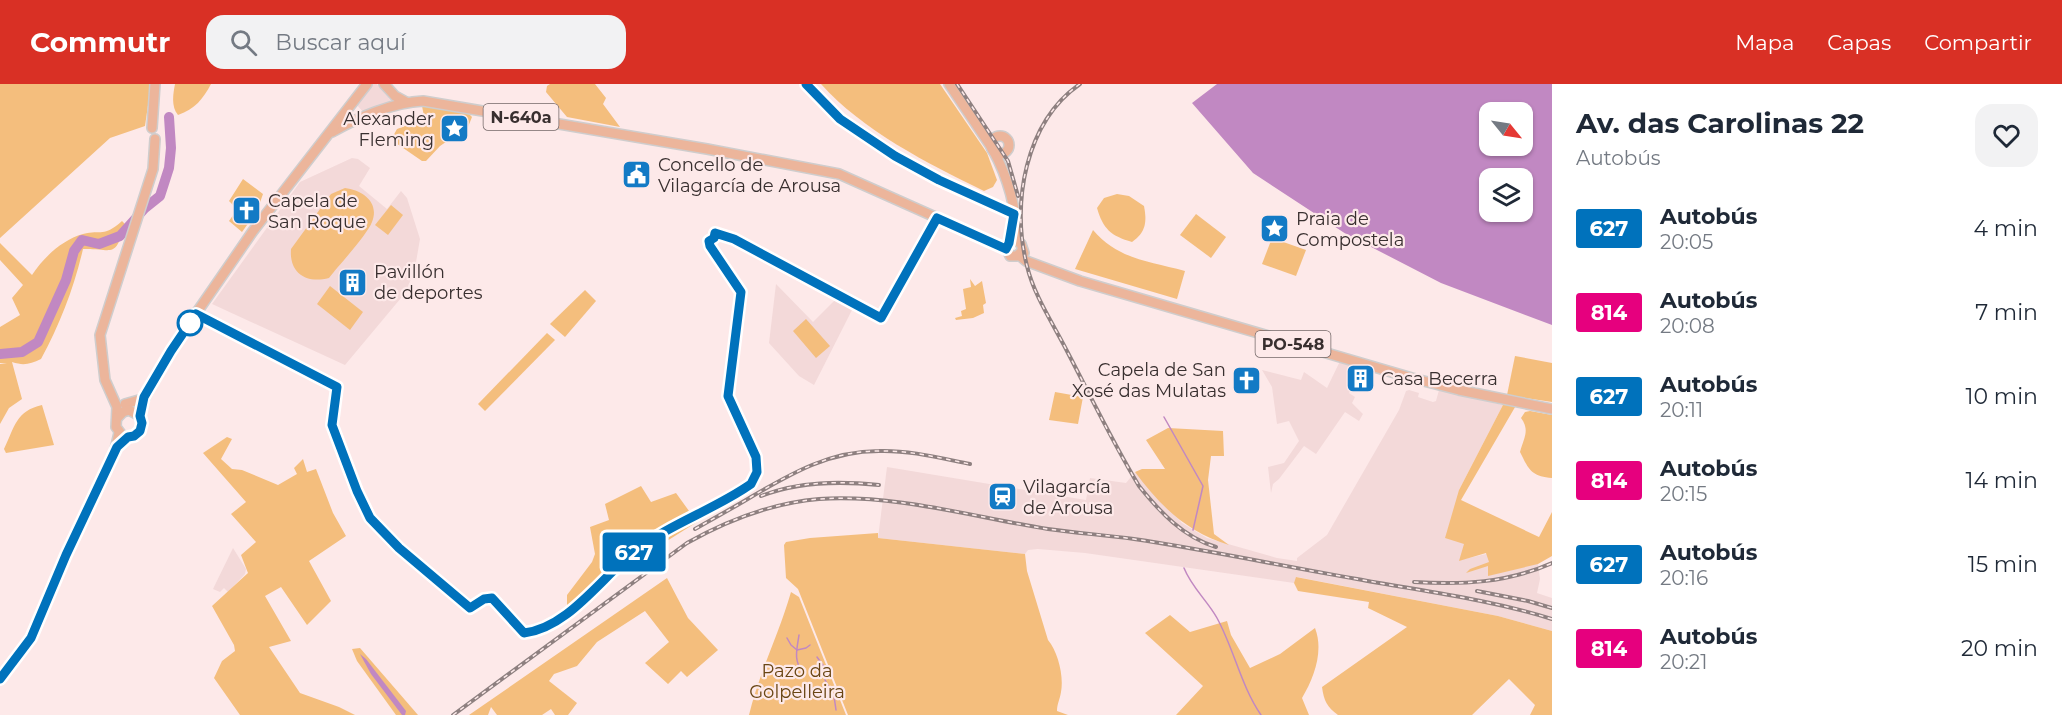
<!DOCTYPE html>
<html lang="es">
<head>
<meta charset="utf-8">
<style>
  :root { --surface:#fff; --page:#f2f2f3; --text:#1f2937; --muted:#747a83; --accent:#d93025 }
  body { margin:0; font-family:Montserrat,sans-serif; background:var(--page); color:var(--text); height:100vh; display:flex; flex-direction:column; font-size:22px; white-space:nowrap }
  * { box-sizing:border-box; margin:0 }
  p { font-size:20px; color:var(--muted) }
  .icon { flex:none; width:33px; height:33px; fill:none; stroke:currentColor; stroke-width:2; stroke-linecap:round; stroke-linejoin:round }
  .map { position:relative; flex:1; overflow:hidden }
  .sheet { display:flex; flex-direction:column; background:var(--surface); width:510px }
  .sheet>* { flex:none }
  .badge { padding:0 12px; border-radius:4px; font-size:21px; line-height:39px }
  .needle { width:39px; rotate:120deg }
  .fabs { position:absolute; left:1479px; top:18px; display:grid; gap:12px }
  .fabs a { display:grid; place-items:center; width:54px; height:54px; border-radius:12px; background:var(--surface); box-shadow:0 2px 4px #0004; font-size:30px }
  .map>.badge { position:absolute; translate:-50% -50%; box-shadow:0 0 0 3px #fff }
  .round { display:grid; place-items:center; flex:none; width:63px; height:63px; border-radius:18px; background:var(--page) }
  .headline { display:flex; align-items:center; justify-content:space-between; height:102px; padding:0 24px }
  h1 { font-size:28px; font-weight:700; line-height:45px }
  ul { padding:0; list-style:none }
  li { display:flex; align-items:center; gap:18px; height:84px; padding:0 24px }
  li div { flex:1 }
  li b { display:block; font-size:22px }
  li em { font-style:normal }
  li .badge { min-width:66px; font-weight:700; text-align:center }
  header { display:flex; align-items:center; gap:36px; box-sizing:border-box; height:84px; padding:0 30px; background:var(--accent); color:#fff }
  header strong { font-size:28px }
  nav { display:flex; gap:33px; margin-inline-start:auto; font-size:21px }
  .search { width:420px; height:54px; background:var(--page); display:flex; align-items:center; gap:15px; box-sizing:border-box; padding:0 21px; border-radius:18px; color:var(--muted); font-size:22px }
  main { display:flex; flex:1; min-height:0 }
  .map>svg:first-child { display:block }
  .built { fill:#f3d9d9 }
  .green { fill:#f4be7d }
  .water { fill:#c188c2; fill-rule:evenodd }
  .lines { fill:none; stroke-linecap:round; stroke-linejoin:round }
  .stream { stroke:#c188c2; stroke-width:1.5 }
  .river { stroke:#c188c2; stroke-width:10 }
  .tertiary-casing { stroke:#a68f8f; stroke-width:10 }
  .primary-casing { stroke:#cfcdcd; stroke-width:12 }
  .tertiary { stroke:#fff; stroke-width:8 }
  .primary { stroke:#ecb59b; stroke-width:9 }
  .rail-casing { stroke:#8e8080; stroke-width:4 }
  .rail { stroke:#fde9e9; stroke-width:1.5; stroke-dasharray:4.5; stroke-linecap:butt }
  .line-casing { stroke:#fff; stroke-width:14 }
  .line { stroke:#0072bc; stroke-width:9 }
  .stop-dot { fill:#fff; stroke:#0072bc; stroke-width:3 }
  .labels { text-anchor:middle; stroke-width:4.5; stroke-linejoin:round; paint-order:stroke }
  .shield { fill:#fde9e9; stroke:#736767; stroke-width:1.5 }
  .shield-label { font-size:16px; font-weight:bold; fill:#382f2f }
  .poi-label { font-size:18px; fill:#382f2f; stroke:#fde9e9; text-anchor:start }
  .park-label { font-size:18px; fill:#694513; stroke:#fde9e9 }
</style>
</head>
<body>
<header>
<strong>Commutr</strong>
<div class="search"><svg class="icon" aria-label="search" viewBox="0 0 24 24"><circle cx="10" cy="10" r="6"/><path d="M15 15l6 6"/></svg>Buscar aquí</div>
<nav><a>Mapa</a><a>Capas</a><a>Compartir</a></nav>
</header>
<main>
<div class="map">
<svg width="1552" height="631" viewBox="0 0 1552 631">
  <rect width="100%" height="100%" fill="#fde9e9"/>
  <!-- built -->
  <g class="built">
    <path d="M373 0H377L391 17 363 28 357 21Z"/>
    <path d="M352 74 358 75 370 84 359 102 387 125 401 107 407 114 420 155 415 184 406 208 345 281 212 220 300 98Z"/>
    <path d="M776 200 813 238 836 215 853 224 814 301 799 292 769 259Z"/>
    <path d="M1342 273 1361 279 1349 300 1353 303 1349 309 1355 313 1352 319 1363 330 1359 337 1345 328 1316 370 1304 362 1279 395 1273 400 1271 409 1268 383 1284 379 1299 357 1289 337 1277 340 1272 303 1262 286 1301 296 1304 288 1327 304Z"/>
    <path d="M1409 306 1419 309 1418 313 1433 318 1436 317 1439 306 1503 321 1459 406 1465 460 1460 476 1499 467 1538 480 1540 495 1537 509 1552 514V547L1498 532 1297 493 1294 499 1085 469 1038 465 1028 466 1025 470 878 454 887 383 1086 416 1090 394 1126 399 1135 388 1182 439 1207 454 1277 474 1297 477V474L1327 451 1399 326 1406 307Z"/>
    <path d="M233 464 246 485 245 490 228 508 224 504 220 508 213 505Z"/>
  </g>
  <!-- green -->
  <g class="green">
    <path d="M0 0H151L145 42 110 54 0 154Z"/>
    <path d="M175 0H211C203 15 195 25 178 31 171 23 173 10 175 0Z"/>
    <path d="M550 0H595L606 14 603 20 620 43 567 33 546 8 547 2Z"/>
    <path d="M821 0H940L987 69 997 96 993 103 984 107C928 80 862 46 821 0Z"/>
    <path d="M422 22 468 29 472 33 468 43 440 62 426 77H422L393 57 392 54 397 45 416 38V34L424 32Z"/>
    <path d="M243 95 263 110 257 127 242 148 229 137 236 127 233 121 229 117Z"/>
    <path d="M345 104C362 106 380 118 372 138 367 151 339 181 329 194 306 200 289 189 291 165L331 110Z"/>
    <path d="M1117 110 1129 112 1144 122C1147 138 1146 148 1132 158 1111 152 1103 145 1097 124L1104 114Z"/>
    <path d="M391 121 403 131 388 151 375 141Z"/>
    <path d="M1196 130 1226 153 1211 174 1180 151Z"/>
    <path d="M122 137 125 140C115 176 113 164 83 165 74 204 60 240 41 275 30 280 24 282 12 278L22 315 9 324 0 340V280L7 279H0V243L20 231 12 214 23 201 0 176V159L32 191C44 173 62 156 83 150 102 145 103 154 122 137Z"/>
    <path d="M1093 146C1119 176 1149 177 1185 187L1177 215 1075 185Z"/>
    <path d="M1272 154 1306 166 1296 192 1262 180Z"/>
    <path d="M970 195 975 202 982 197 986 219 983 221 984 229 973 234 956 236 955 234 962 232 961 227 966 225 963 205 971 203Z"/>
    <path d="M330 202 363 228 350 246 317 220Z"/>
    <path d="M585 206 596 217 565 253 550 240Z"/>
    <path d="M806 235 830 262 816 274 793 247Z"/>
    <path d="M547 249 555 256 485 327 478 320Z"/>
    <path d="M1515 272 1552 279V318L1507 311Z"/>
    <path d="M1055 308 1083 313 1078 340 1049 336Z"/>
    <path d="M1518 318 1461 416 1539 453 1552 428V472L1538 480 1488 492V482L1466 489 1470 485 1489 478 1486 469 1459 477 1464 460 1445 454 1459 406 1504 319Z"/>
    <path d="M42 321 54 361 6 369 4 365C15 342 16 327 42 321Z"/>
    <path d="M1530 327 1552 331V394C1531 392 1529 386 1520 368 1524 354 1530 346 1521 334L1525 328Z"/>
    <path d="M1168 344 1223 347 1224 372H1211L1208 396 1214 450 1229 461C1187 448 1161 423 1135 388L1142 385H1165L1146 356Z"/>
    <path d="M227 353 232 355 221 375 232 385 242 386 278 401 297 390 294 384 303 375 307 388 316 385 333 429 346 452 309 477 331 517 307 541 281 503 265 512 291 557 269 563 300 609 339 623 355 631H240L214 594 222 577 235 567 234 561 212 522 248 489 241 471 256 458 231 430 246 418 203 369Z"/>
    <path d="M641 402 651 418 676 409 697 438 659 462 652 457 635 467 567 529V511L592 478 595 470 590 443 609 436 605 420Z"/>
    <path d="M878 449V454L1025 470 1027 487 1048 556C1058 568 1064 592 1061 608 1060 615 1057 620 1057 627L1068 631H848L798 505 786 494 784 461 786 458 810 454Z"/>
    <path d="M1296 493 1498 532 1552 547V631H1530L1535 621 1509 595 1472 631H1338C1327 623 1324 617 1322 603L1407 543 1368 524 1369 518 1298 507 1294 499Z"/>
    <path d="M667 494 688 534 718 566 687 593 681 587 668 600 645 579 669 558 645 527 597 558 577 582 554 590 549 597 577 619 568 631H555L551 625 542 631H497L491 623 488 631H469Z"/>
    <path d="M791 508 799 513 846 631H749C759 589 779 550 791 508Z"/>
    <path d="M1170 531 1190 548 1227 537 1231 551 1250 584 1280 570 1315 544C1324 567 1314 594 1302 614L1309 631H1176L1203 602 1145 549Z"/>
    <path d="M360 564 418 631H396L357 577 352 565Z"/>
  </g>
  <!-- water -->
  <g class="water">
    <path d="M1217 0H1552V241L1441 199 1346 150 1253 89 1192 19ZM1490 28H1522V62H1490ZM1490 94H1522V128H1490Z"/>
    <path d="M360 570 366 575 406 627 405 631H402L371 590Z"/>
  </g>
  <g class="lines">
    <!-- stream -->
    <g class="stream">
      <path d="M1164 333 1203 402 1193 446"/>
      <path d="M1184 484C1192 504 1207 516 1217 534 1234 565 1241 602 1261 631"/>
      <path d="M799 551C797 565 793 577 803 588"/>
      <path d="M787 554 791 561 797 566 806 564 810 561"/>
      <path d="M817 573 825 584V596L834 612 836 626"/>
    </g>
    <!-- river -->
    <path class="river" d="M0 270 22 268 38 258 66 196 74 167 82 156 99 160 120 152 145 124 160 112 169 84 171 64 169 33"/>
    <defs>
      <path id="tertiary" d="M806 0 840 35 895 72 939 96 1014 130"/>
      <g id="primary">
        <path d="M384 0 395 12 406 18"/>
        <path d="M949 0 992 64"/>
        <path d="M152 44 155 0"/>
        <path d="M332 48C357 34 394 18 423 17L707 65 839 90 1007 165 1010 172H1017L1022 167"/>
        <circle cx="1000" cy="61" r="9"/>
        <path d="M155 55 153 85 100 251 105 296 117 323 116 343 122 351 128 353 134 352 140 347 142 339 140 332 145 313 175 260 253 147 367 0"/>
        <path d="M993 66C1008 93 1017 126 1017 157L1021 160 1024 169"/>
        <path d="M1007 165 1013 139"/>
        <path d="M1019 171 1026 177 1080 197 1412 294 1459 306 1552 325"/>
        <path d="M125 320 139 316"/>
        <path d="M118 333 123 328 129 326 140 332"/>
        <path d="M0 595 31 554 66 471 114 370 119 349"/>
      </g>
    </defs>
    <!-- tertiary casing -->
    <use href="#tertiary" class="tertiary-casing"/>
    <!-- primary casing -->
    <use href="#primary" class="primary-casing"/>
    <!-- tertiary -->
    <use href="#tertiary" class="tertiary"/>
    <!-- primary -->
    <use href="#primary" class="primary"/>
    <defs>
      <g id="rail">
        <path d="M957 0 1008 77 1018 112"/>
        <path d="M1080 0C1025 38 1011 120 1027 182 1034 212 1054 241 1068 269 1091 313 1113 359 1139 402 1160 428 1183 453 1216 463"/>
        <path d="M761 412C799 397 840 397 879 401"/>
        <path d="M695 445C714 434 733 424 751 413 792 389 830 367 879 367 909 366 940 374 970 380"/>
        <path d="M1414 498C1462 501 1507 499 1552 479"/>
        <path d="M1477 507 1528 517 1552 524"/>
        <path d="M453 631 687 459C728 436 772 419 819 415 896 410 973 433 1048 445 1076 449 1105 451 1134 455 1208 466 1282 482 1357 495 1422 507 1488 515 1552 535"/>
      </g>
    </defs>
    <!-- rail casing -->
    <use href="#rail" class="rail-casing"/>
    <!-- rail -->
    <use href="#rail" class="rail"/>
  </g>
  <g class="lines">
    <defs>
      <path id="line" d="M0 595 31 554 66 471 117 363 128 353 134 352 140 347 142 339 140 332 144 313 171 267 196 230 337 303 332 341 357 407 370 434 399 464 470 524 484 515 492 514 524 549C568 544 601 494 634 468 669 440 714 426 751 400L757 388 756 373 728 312 741 208 710 162 709 157 714 154 715 149 734 155 881 234 937 134 1006 165 1009 159 1014 130 939 96 895 72 840 35 806 0"/>
    </defs>
    <!-- line casing -->
    <use href="#line" class="line-casing"/>
    <!-- line -->
    <use href="#line" class="line"/>
  </g>
  <!-- icons -->
  <defs>
    <symbol id="sight-square" viewBox="-11 -11 22 22"><rect x="-9" y="-9" width="18" height="18" rx="4" fill="#137ac5" stroke="#fde9e9"/><path d="M0-6L1.8-2.2L6-1.7L2.9 1.2L3.7 5.4L0 3.3L-3.7 5.4L-2.9 1.2L-6-1.7L-1.8-2.2Z" fill="#fff"/></symbol>
    <symbol id="civic-square" viewBox="-11 -11 22 22"><rect x="-9" y="-9" width="18" height="18" rx="4" fill="#137ac5" stroke="#fde9e9"/><path d="M-.6-6.5H3V-4.5H.6V-3L4-1V1h2V6H-6V1h2V-1L-.6-3ZM-1.2 2.5V6h2.4V2.5Z" fill="#fff"/></symbol>
    <symbol id="church-square" viewBox="-11 -11 22 22"><rect x="-9" y="-9" width="18" height="18" rx="4" fill="#137ac5" stroke="#fde9e9"/><path d="M-1.2-6h2.4v3.5h3.3v2.4h-3.3V6h-2.4V-.1h-3.3v-2.4h3.3Z" fill="#fff"/></symbol>
    <symbol id="building-square" viewBox="-11 -11 22 22"><rect x="-9" y="-9" width="18" height="18" rx="4" fill="#137ac5" stroke="#fde9e9"/><path d="M-4-6H4V6H1V3H-1V6H-4ZM-2.5-4.3h1.7v1.8h-1.7ZM.8-4.3h1.7v1.8H.8ZM-2.5-1h1.7V.8h-1.7ZM.8-1h1.7V.8H.8Z" fill="#fff"/></symbol>
    <symbol id="station-square" viewBox="-11 -11 22 22"><rect x="-9" y="-9" width="18" height="18" rx="4" fill="#137ac5" stroke="#fde9e9"/><path d="M-3-6H3Q5-6 5-4V2Q5 4 3 4L4.5 6H3L1.5 4h-3L-3 6H-4.5L-3 4Q-5 4-5 2V-4Q-5-6-3-6ZM-3.5-4v3h7v-3ZM-3.5 1v1.5H-2V1ZM2 1v1.5H3.5V1Z" fill="#fff"/></symbol>
  </defs>
  <g fill-rule="evenodd">
    <use href="#sight-square" x="438" y="28" width="33" height="33"/>
    <use href="#civic-square" x="620" y="74" width="33" height="33"/>
    <use href="#church-square" x="230" y="110" width="33" height="33"/>
    <use href="#sight-square" x="1258" y="128" width="33" height="33"/>
    <use href="#building-square" x="336" y="182" width="33" height="33"/>
    <use href="#building-square" x="1344" y="278" width="33" height="33"/>
    <use href="#church-square" x="1230" y="280" width="33" height="33"/>
    <use href="#station-square" x="986" y="396" width="33" height="33"/>
  </g>
  <!-- markers -->
  <circle class="stop-dot" cx="190" cy="239" r="12"/>
  <g class="labels">
    <!-- shield labels -->
    <g class="shield">
      <rect x="483.5" y="20" width="75" height="26" rx="4.5"/>
      <rect x="1255.5" y="247" width="75" height="26" rx="4.5"/>
    </g>
    <g class="shield-label">
      <text x="521" y="39">N-640a</text>
      <text x="1293" y="266">PO-548</text>
    </g>
    <!-- poi labels -->
    <g class="poi-label">
      <text x="434" y="41" text-anchor="end">Alexander<tspan x="434" dy="21">Fleming</tspan></text>
      <text x="658" y="87">Concello de<tspan x="658" dy="21">Vilagarcía de Arousa</tspan></text>
      <text x="268" y="123">Capela de<tspan x="268" dy="21">San Roque</tspan></text>
      <text x="1296" y="141">Praia de<tspan x="1296" dy="21">Compostela</tspan></text>
      <text x="374" y="194">Pavillón<tspan x="374" dy="21">de deportes</tspan></text>
      <text x="1226" y="292" text-anchor="end">Capela de San<tspan x="1226" dy="21">Xosé das Mulatas</tspan></text>
      <text x="1381" y="301">Casa Becerra</text>
      <text x="1023" y="409">Vilagarcía<tspan x="1023" dy="21">de Arousa</tspan></text>
    </g>
    <!-- park labels -->
    <g class="park-label">
      <text x="797" y="593">Pazo da<tspan x="797" dy="21">Golpelleira</tspan></text>
    </g>
  </g>
</svg>
<div class="fabs">
<a><svg class="needle" viewBox="-14 -14 28 28"><path d="M0-13l5 13h-10z" fill="#e53935"/><path d="M0 13l5-13h-10z" fill="#747a83"/></svg></a>
<a><svg class="icon" aria-label="layers" viewBox="0 0 24 24"><path d="M12 4l9 5-9 5-9-5zM3 14l9 5 9-5"/></svg></a>
</div>
<b class="badge" style="left:634px;top:468px;background:#0072bc;color:#fff">627</b>
</div>
<section class="sheet">
<div class="headline"><div><h1>Av. das Carolinas 22</h1><p>Autobús</p></div><a class="round"><svg class="icon" aria-label="heart" viewBox="0 0 24 24"><path d="M12 20l-8-8c-3-5 5-10 8-4 3-6 11-1 8 4z"/></svg></a></div>
<ul>
<li><span class="badge" style="background:#0072bc;color:#fff">627</span><div><b>Autobús</b><p>20:05</p></div><em>4 min</em></li>
<li><span class="badge" style="background:#e6007e;color:#fff">814</span><div><b>Autobús</b><p>20:08</p></div><em>7 min</em></li>
<li><span class="badge" style="background:#0072bc;color:#fff">627</span><div><b>Autobús</b><p>20:11</p></div><em>10 min</em></li>
<li><span class="badge" style="background:#e6007e;color:#fff">814</span><div><b>Autobús</b><p>20:15</p></div><em>14 min</em></li>
<li><span class="badge" style="background:#0072bc;color:#fff">627</span><div><b>Autobús</b><p>20:16</p></div><em>15 min</em></li>
<li><span class="badge" style="background:#e6007e;color:#fff">814</span><div><b>Autobús</b><p>20:21</p></div><em>20 min</em></li>
</ul>
</section>
</main>
</body>
</html>
